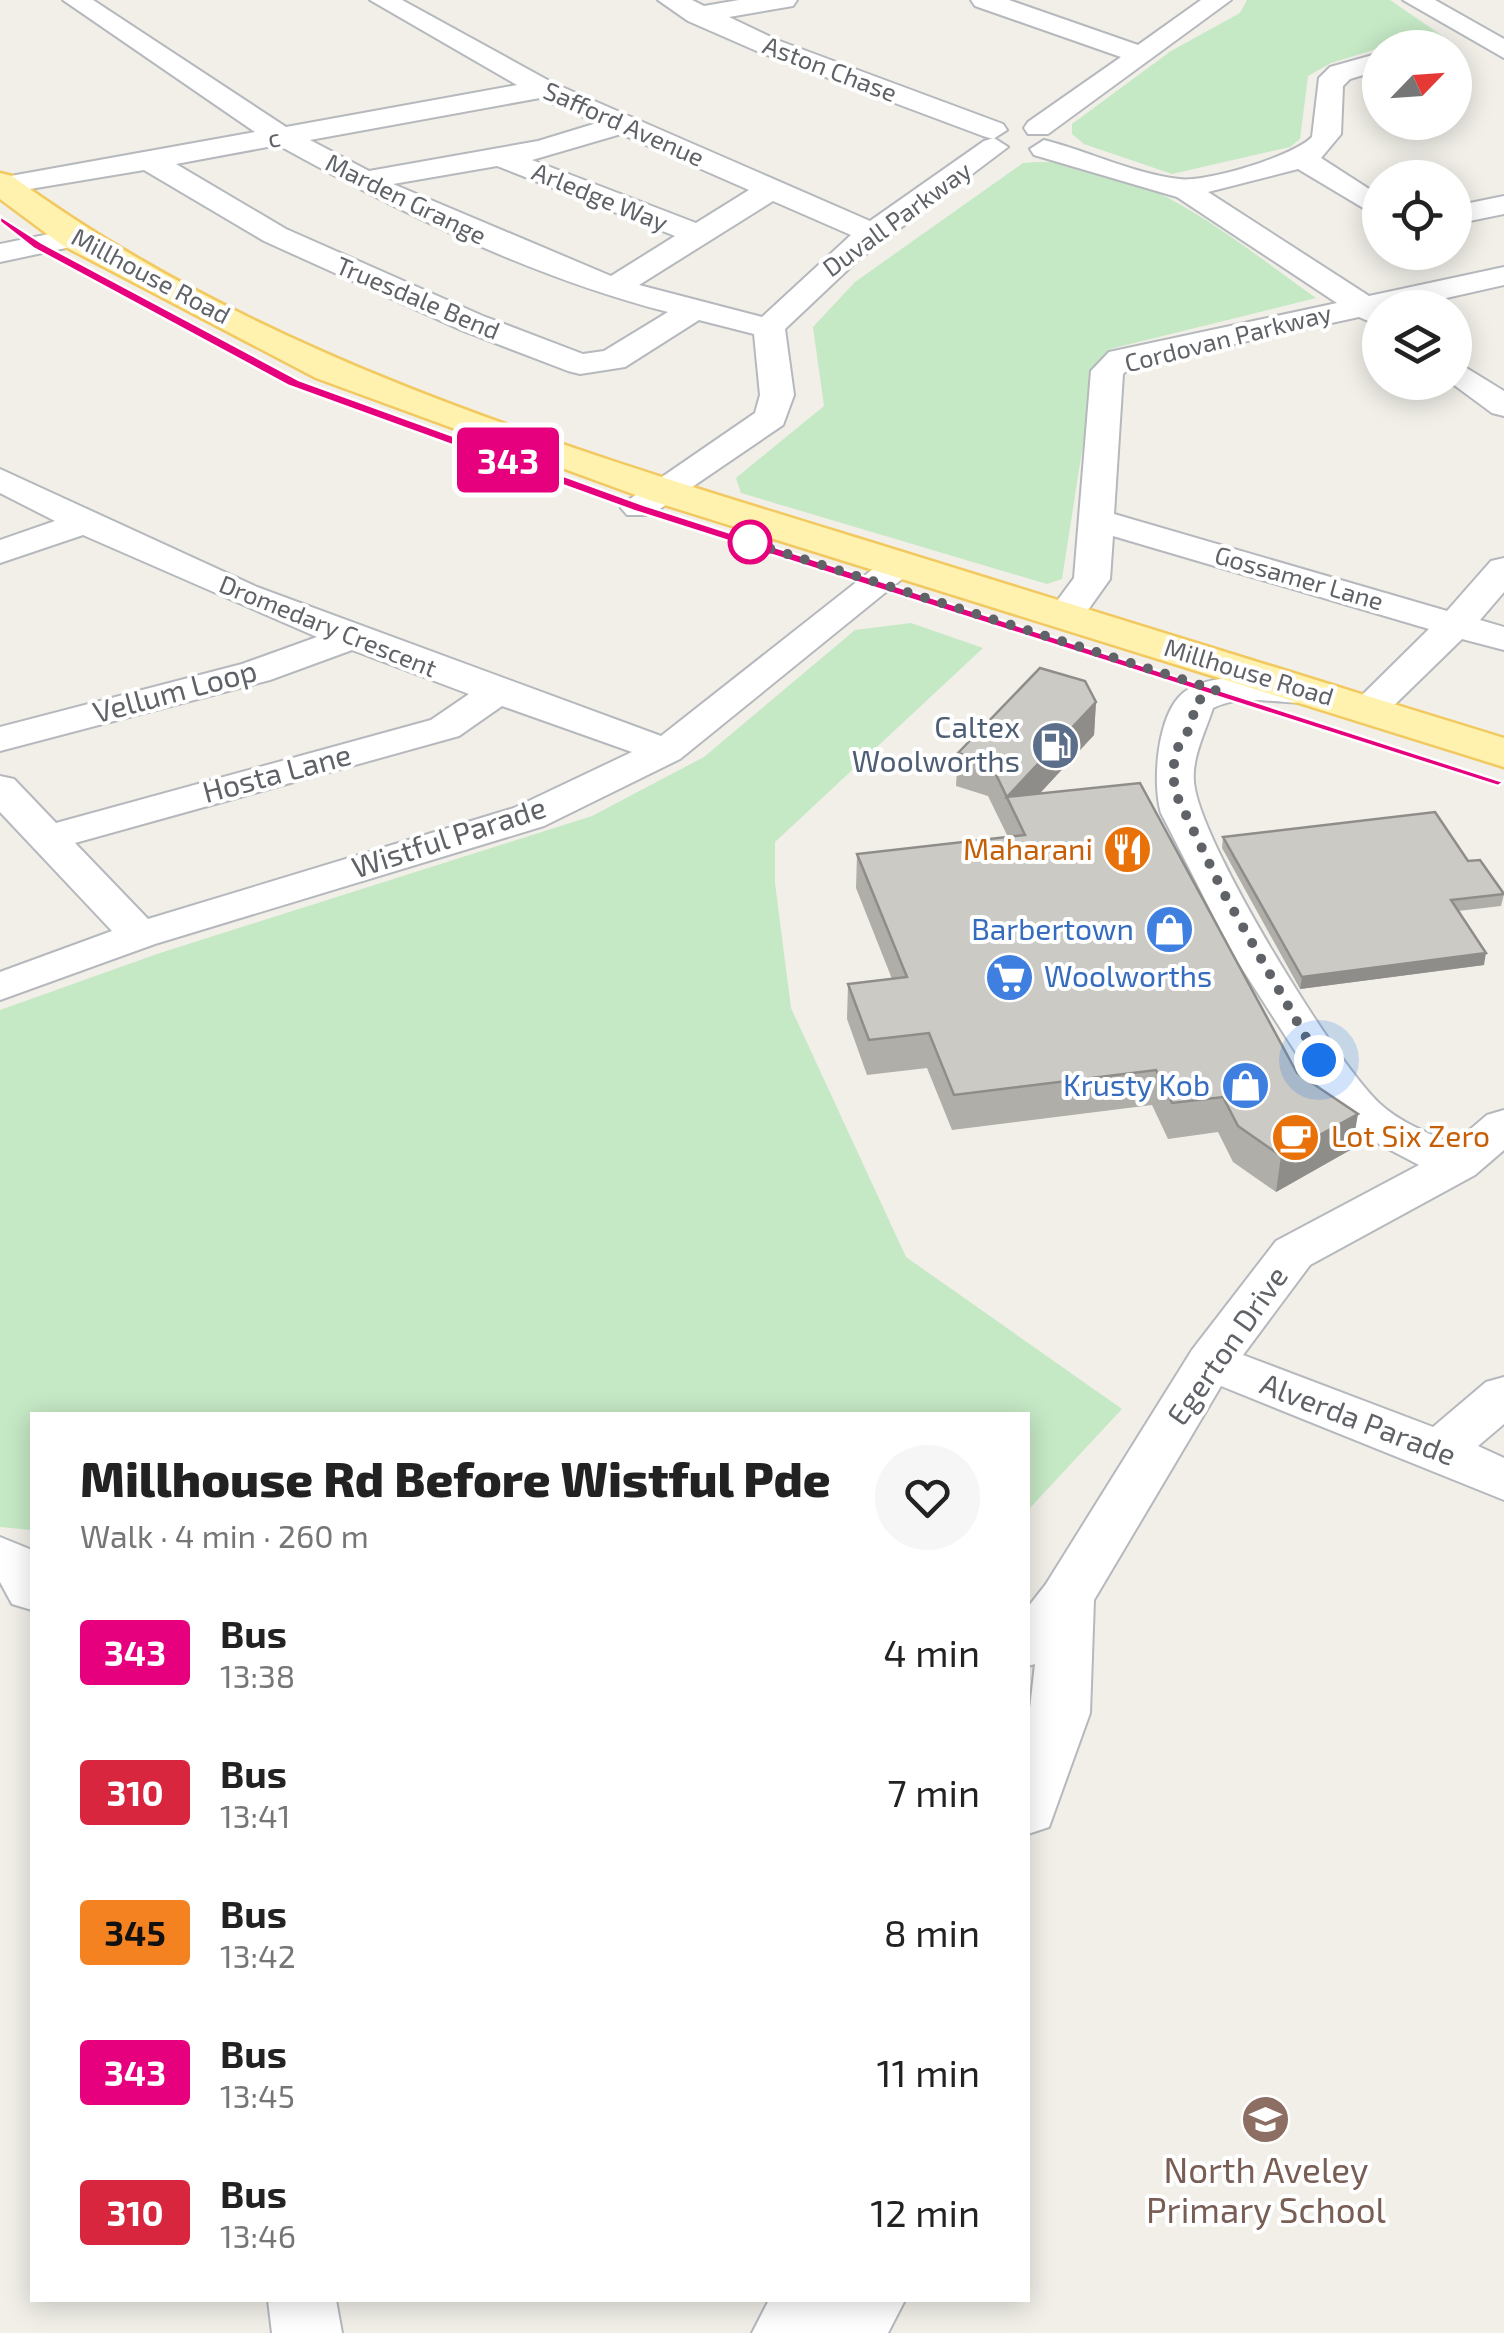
<!DOCTYPE html>
<html lang="en">
<head>
<meta charset="utf-8">
<style>
  :root { --surface:#fff; --page:#f6f6f6; --text:#222; --muted:#767676 }
  body { margin:0; font-family:"Exo 2",sans-serif; background:var(--page); color:var(--text); height:100vh; display:flex; flex-direction:column; font-size:38px; white-space:nowrap }
  * { box-sizing:border-box; margin:0 }
  p { font-size:32px; color:var(--muted) }
  .icon { flex:none; width:55px; height:55px; fill:none; stroke:currentColor; stroke-width:2; stroke-linecap:round; stroke-linejoin:round }
  .map { position:relative; flex:1; overflow:hidden }
  .panel { position:absolute; left:30px; top:1412px; width:1000px; height:890px; display:flex; flex-direction:column; background:var(--surface); border-radius:0px; box-shadow:0 5px 25px #0003 }
  .panel>* { flex:none }
  .badge { padding:0 20px; border-radius:8px; font-size:35px; line-height:65px }
  .needle { width:65px; rotate:65deg }
  .buttons { position:absolute; left:1362px; top:30px; display:grid; gap:20px }
  .buttons a { display:grid; place-items:center; width:110px; height:110px; border-radius:50%; background:var(--surface); box-shadow:0 5px 25px #0003; font-size:50px }
  .you { position:absolute; width:50px; height:50px; margin:-25px; border:8px solid #fff; border-radius:50%; background:#1a73e8; box-shadow:0 0 0 15px #1a73e833 }
  .map>.badge { position:absolute; translate:-50% -50%; box-shadow:0 0 0 5px #fff }
  .round { display:grid; place-items:center; flex:none; width:105px; height:105px; border-radius:52px; background:var(--page) }
  .headline { display:flex; align-items:center; justify-content:space-between; height:170px; padding:0 50px }
  h1 { font-size:48px; font-weight:800; line-height:75px }
  ul { padding:0; list-style:none }
  li { display:flex; align-items:center; gap:30px; height:140px; padding:0 50px }
  li div { flex:1 }
  li b { display:block; font-size:38px }
  li em { font-style:normal }
  li .badge { min-width:110px; font-weight:700; text-align:center }
  .map>svg:first-child { display:block }
  .green { fill:#c5e8c5 }
  .lines { fill:none; stroke-linecap:round; stroke-linejoin:round }
  .minor-casing { stroke:#b5b8bc; stroke-width:4 }
  .major-casing { stroke:#f2c960; stroke-width:5 }
  .minor { fill:#fff; fill-rule:evenodd }
  .major { fill:#fff2af; fill-rule:evenodd }
  .wall { fill:#afaea9 }
  .shaded-wall { fill:#8f8d8a }
  .building { fill:#cccac5; stroke:#8f8d8a; stroke-width:2.5 }
  .line { fill:#e6007e; stroke:#fff; stroke-width:2.5 }
  .walk { stroke:#5f6368; stroke-width:10; stroke-dasharray:0 18 }
  .stop-dot { fill:#fff; stroke:#e6007e; stroke-width:5 }
  .labels { text-anchor:middle; stroke-width:8; stroke-linejoin:round; paint-order:stroke }
  .far-street-label { font-size:25px; fill:#5f6368; stroke:#fff }
  .street-label { font-size:30px; fill:#5f6368; stroke:#fff }
  .service-label { font-size:30px; fill:#4e5e75; stroke:#fff; text-anchor:end }
  .food-label { font-size:30px; fill:#c56008; stroke:#fff; text-anchor:end }
  .shop-label { font-size:30px; fill:#366cbe; stroke:#fff; text-anchor:end }
  .near-education-label { font-size:35px; fill:#785e54; stroke:#fff }
</style>
</head>
<body>
<div class="map">
<svg width="1504" height="2333" viewBox="0 0 1504 2333">
  <rect width="100%" height="100%" fill="#f1efe8"/>
  <!-- green -->
  <g class="green">
    <path d="M1247 0H1390L1444 37 1380 48 1331 63 1308 76 1300 139 1290 147 1172 174 1084 144 1072 134V124L1171 51 1240 13Z"/>
    <path d="M1023 163C1133 151 1232 239 1316 298L1110 349 1091 393 1062 579 1047 584 741 493 736 478 824 406 813 327 855 282Z"/>
    <path d="M911 623 983 648 775 842V883L791 1008 906 1257 1122 1409 1028 1510V1415H32V1530L0 1527V1010L157 954 592 816 704 757 855 630Z"/>
  </g>
  <g class="lines">
    <defs>
      <g id="minor">
        <path d="M63 0H93L286 127 517 85 370 0H402L553 83 870 221 984 141 994 138 1008 147 858 260 785 329 794 395 783 425 651 515H627L621 508 627 501 755 413 760 395 754 334 699 320 625 367 580 374 568 371 461 330 264 241 144 170 0 194V178L5 177 255 132ZM540 98 597 123 538 141 369 171 310 140ZM621 134 749 190 696 223 532 160ZM278 145C401 213 532 277 668 312L604 351 583 354 483 316 286 229 176 164ZM497 166 675 236 611 276 393 184ZM773 201 851 235 762 317 639 285Z"/>
        <path d="M658 0H692L704 6 739 0H797L793 6 729 17 777 40 1003 124 1007 130 993 139 983 136 759 52 688 21Z"/>
        <path d="M971 0H1009L1138 45 1201 0H1231L1048 134H1028L1024 128 1028 122 1121 57 975 6Z"/>
        <path d="M1403 0H1435L1504 39V58Z"/>
        <path d="M1380 53V70L1350 79 1343 86 1341 134 1321 158 1380 196V218L1298 169 1208 192 1369 296 1504 267V285L1402 308H1380L1377 325 1359 317 1132 366 1123 374 1114 514 1447 611 1491 561 1504 558V592L1480 620 1504 627V650L1462 639 1383 716H1355L1349 708 1429 629 1113 536 1110 579 1078 624H1052L1046 616 1074 578 1091 371 1109 352 1337 303 1177 197 1034 155 1030 149 1044 140C1088 151 1134 174 1179 179 1205 183 1294 156 1312 137L1319 78 1330 67Z"/>
        <path d="M1504 196V214L1455 224V206Z"/>
        <path d="M74 229 89 238 85 244 0 262V244Z"/>
        <path d="M1455 361 1504 391V416L1492 413 1450 382H1455Z"/>
        <path d="M0 469 257 587 661 736 887 558H913L918 566 680 759 544 826 155 944 0 1000V972L112 931 0 812V776L14 779 56 823 431 720 469 694 352 650 270 680 0 751V727L242 664 317 637 83 535 0 563V540L55 521 0 493ZM502 706 632 752 514 808 148 919 75 843 459 736Z"/>
        <path d="M1252 676 1324 684 1329 692 1324 700C1287 709 1249 690 1213 708 1205 733 1189 762 1195 789 1207 853 1332 1058 1379 1103 1399 1122 1428 1133 1453 1144L1487 1115 1504 1110V1150L1475 1175 1310 1265 1243 1355 1433 1427 1486 1382 1504 1377V1424L1478 1446 1504 1458V1500L1221 1386 1094 1600 1090 1713 1049 1827 1028 1834V1726L1035 1664 1028 1666V1607L1046 1584 1192 1350 1276 1241 1419 1165 1358 1133 1329 1104 1234 956 1161 813C1152 783 1157 715 1183 693 1200 679 1231 677 1252 676Z"/>
        <path d="M0 1537 32 1550V1610L12 1604 0 1582Z"/>
        <path d="M268 2300H336L342 2333H272Z"/>
        <path d="M769 2300H905L888 2333H752Z"/>
      </g>
      <path id="major" d="M0 173 12 176C257 356 562 447 851 536 1068 603 1286 671 1504 738V767L652 501 316 378 62 245 0 199Z"/>
    </defs>
    <!-- minor casing -->
    <use href="#minor" class="minor-casing"/>
    <!-- major casing -->
    <use href="#major" class="major-casing"/>
    <!-- minor -->
    <use href="#minor" class="minor"/>
    <!-- major -->
    <use href="#major" class="major"/>
  </g>
  <!-- wall -->
  <g class="wall">
    <path d="M1096 702 1094 735 1039 794 1297 1073 1352 1149 1276 1192 1233 1162 1218 1132 1168 1139 1152 1105 952 1130 927 1068 867 1075 847 1019 848 984 892 979 856 888 857 854 1008 837 988 796 956 786 958 753Z"/>
    <path d="M1223 837 1468 861 1504 894 1501 906 1458 911 1484 965 1300 989 1222 848Z"/>
  </g>
  <!-- shaded-wall -->
  <g class="shaded-wall">
    <path d="M1096 702 1094 735 1017 818 1007 798Z"/>
    <path d="M1486 953 1484 965 1300 989 1302 977Z"/>
    <path d="M1358 1114 1352 1149 1276 1192 1281 1156Z"/>
  </g>
  <!-- building -->
  <g class="building">
    <path d="M1040 668 1085 681 1096 702 1007 797 1140 783 1297 1073 1358 1114 1281 1156 1238 1126 1223 1097 1172 1103 1156 1070 954 1095 929 1033 869 1040 848 984 907 977 857 854 1025 835 990 762 958 753Z"/>
    <path d="M1435 812 1468 861 1480 860 1504 894 1451 900 1486 953 1302 977 1223 837Z"/>
  </g>
  <!-- line -->
  <path class="line" d="M0 216 42 243 299 380 644 505 1504 782 1498 786 634 511 289 386 33 248 0 222Z"/>
  <g class="lines">
    <!-- walk -->
    <path class="walk" d="M750 542 743 540 1216 690 1196 702 1191 726 1174 754V790L1223 892 1319 1060"/>
  </g>
  <!-- icons -->
  <defs>
    <symbol id="fuel-disc" viewBox="-11 -11 22 22"><circle r="9.5" fill="#5c6f8a" stroke="#fff"/><path d="M-5.5-6h7V0h2V4h1.3V-2.5L3-4.5l.8-.8L6-3V5H2.5V1h-1V6h-7ZM-4.2-4.7v3.2H.2V-4.7Z" fill="#fff"/></symbol>
    <symbol id="restaurant-disc" viewBox="-11 -11 22 22"><circle r="9.5" fill="#e8710a" stroke="#fff"/><path d="M-5-6h1v4h1v-4h1v4h1v-4h1v5L-1.5 .5V6h-2V.5L-5-1ZM5-6V6H3V1.5H1.5Q1.5-4 5-6Z" fill="#fff"/></symbol>
    <symbol id="shop-disc" viewBox="-11 -11 22 22"><circle r="9.5" fill="#3f7fe0" stroke="#fff"/><path d="M-5-2.5h2.3a2.7 3.5 0 0 1 5.4 0H5L5.5 6h-11ZM-1.5-2.5h3a1.5 2.3 0 0 0-3 0Z" fill="#fff"/></symbol>
    <symbol id="supermarket-disc" viewBox="-11 -11 22 22"><circle r="9.5" fill="#3f7fe0" stroke="#fff"/><path d="M-6-5.5h2.5l.6 2H6L4.5 2H-2.5L-4.4-4H-6ZM-1.5 3.2a1.3 1.3 0 1 0 .1 0ZM3 3.2a1.3 1.3 0 1 0 .1 0Z" fill="#fff"/></symbol>
    <symbol id="cafe-disc" viewBox="-11 -11 22 22"><circle r="9.5" fill="#e8710a" stroke="#fff"/><path d="M-5.5-4.5H6V0H3Q3 3.5 0 3.5H-2.5Q-5.5 3.5-5.5 0ZM3-3.2v2h1.7v-2ZM-6 4.5H4V6H-6Z" fill="#fff"/></symbol>
    <symbol id="school-disc" viewBox="-11 -11 22 22"><circle r="9.5" fill="#8d6e63" stroke="#fff"/><path d="M0-5L7-2L0 1L-7-2ZM-4 1L0 2.5L4 1V4Q0 6-4 4Z" fill="#fff"/></symbol>
  </defs>
  <g fill-rule="evenodd">
    <use href="#fuel-disc" x="1028" y="718" width="55" height="55"/>
    <use href="#restaurant-disc" x="1100" y="822" width="55" height="55"/>
    <use href="#shop-disc" x="1142" y="902" width="55" height="55"/>
    <use href="#supermarket-disc" x="982" y="950" width="55" height="55"/>
    <use href="#shop-disc" x="1218" y="1058" width="55" height="55"/>
    <use href="#cafe-disc" x="1268" y="1110" width="55" height="55"/>
    <use href="#school-disc" x="1238" y="2092" width="55" height="55"/>
  </g>
  <!-- markers -->
  <circle class="stop-dot" cx="750" cy="542" r="20"/>
  <g class="labels">
    <!-- far-street labels -->
    <g class="far-street-label">
      <text transform="translate(830 69) rotate(21)" y="9">Aston Chase</text>
      <text transform="translate(624 124) rotate(24)" y="9">Safford Avenue</text>
      <text transform="translate(274 138) rotate(-10)" y="9">c</text>
      <text transform="translate(600 197) rotate(22)" y="9">Arledge Way</text>
      <text transform="translate(406 199) rotate(26)" y="9">Marden Grange</text>
      <text transform="translate(897 219) rotate(-36)" y="9">Duvall Parkway</text>
      <text transform="translate(151 276) rotate(28)" y="9">Millhouse Road</text>
      <text transform="translate(418 298) rotate(23)" y="9">Truesdale Bend</text>
      <text transform="translate(1228 338) rotate(-14)" y="9">Cordovan Parkway</text>
      <text transform="translate(1299 578) rotate(16)" y="9">Gossamer Lane</text>
      <text transform="translate(328 626) rotate(22)" y="9">Dromedary Crescent</text>
      <text transform="translate(1249 672) rotate(17)" y="9">Millhouse Road</text>
    </g>
    <!-- street labels -->
    <g class="street-label">
      <text transform="translate(175 692) rotate(-15)" y="10">Vellum Loop</text>
      <text transform="translate(277 774) rotate(-15)" y="10">Hosta Lane</text>
      <text transform="translate(449 838) rotate(-18)" y="10">Wistful Parade</text>
      <text transform="translate(1228 1346) rotate(-55)" y="10">Egerton Drive</text>
      <text transform="translate(1358 1420) rotate(21)" y="10">Alverda Parade</text>
    </g>
    <!-- service labels -->
    <g class="service-label">
      <text x="1020" y="738">Caltex<tspan x="1020" dy="34">Woolworths</tspan></text>
    </g>
    <!-- food labels -->
    <g class="food-label">
      <text x="1093" y="860">Maharani</text>
      <text x="1331" y="1147" text-anchor="start">Lot Six Zero</text>
    </g>
    <!-- shop labels -->
    <g class="shop-label">
      <text x="1134" y="940">Barbertown</text>
      <text x="1044" y="987" text-anchor="start">Woolworths</text>
      <text x="1210" y="1096">Krusty Kob</text>
    </g>
    <!-- near-education labels -->
    <g class="near-education-label">
      <text x="1266" y="2183">North Aveley<tspan x="1266" dy="40">Primary School</tspan></text>
    </g>
  </g>
</svg>
<div class="buttons">
<a><svg class="needle" viewBox="-14 -14 28 28"><path d="M0-13l5 13h-10z" fill="#e53935"/><path d="M0 13l5-13h-10z" fill="#767676"/></svg></a>
<a><svg class="icon" aria-label="locate" viewBox="0 0 24 24"><circle cx="12" cy="12" r="6"/><path d="M12 2v4M12 18v4M2 12h4M18 12h4"/></svg></a>
<a><svg class="icon" aria-label="layers" viewBox="0 0 24 24"><path d="M12 4l9 5-9 5-9-5zM3 14l9 5 9-5"/></svg></a>
</div>
<div class="you" style="left:1319px;top:1060px"></div>
<b class="badge" style="left:508px;top:460px;background:#e6007e;color:#fff">343</b>
<section class="panel">
<div class="headline"><div><h1>Millhouse Rd Before Wistful Pde</h1><p>Walk · 4 min · 260 m</p></div><a class="round"><svg class="icon" aria-label="heart" viewBox="0 0 24 24"><path d="M12 20l-8-8c-3-5 5-10 8-4 3-6 11-1 8 4z"/></svg></a></div>
<ul>
<li><span class="badge" style="background:#e6007e;color:#fff">343</span><div><b>Bus</b><p>13:38</p></div><em>4 min</em></li>
<li><span class="badge" style="background:#d7263d;color:#fff">310</span><div><b>Bus</b><p>13:41</p></div><em>7 min</em></li>
<li><span class="badge" style="background:#f58220;color:#111">345</span><div><b>Bus</b><p>13:42</p></div><em>8 min</em></li>
<li><span class="badge" style="background:#e6007e;color:#fff">343</span><div><b>Bus</b><p>13:45</p></div><em>11 min</em></li>
<li><span class="badge" style="background:#d7263d;color:#fff">310</span><div><b>Bus</b><p>13:46</p></div><em>12 min</em></li>
</ul>
</section>
</div>
</body>
</html>
